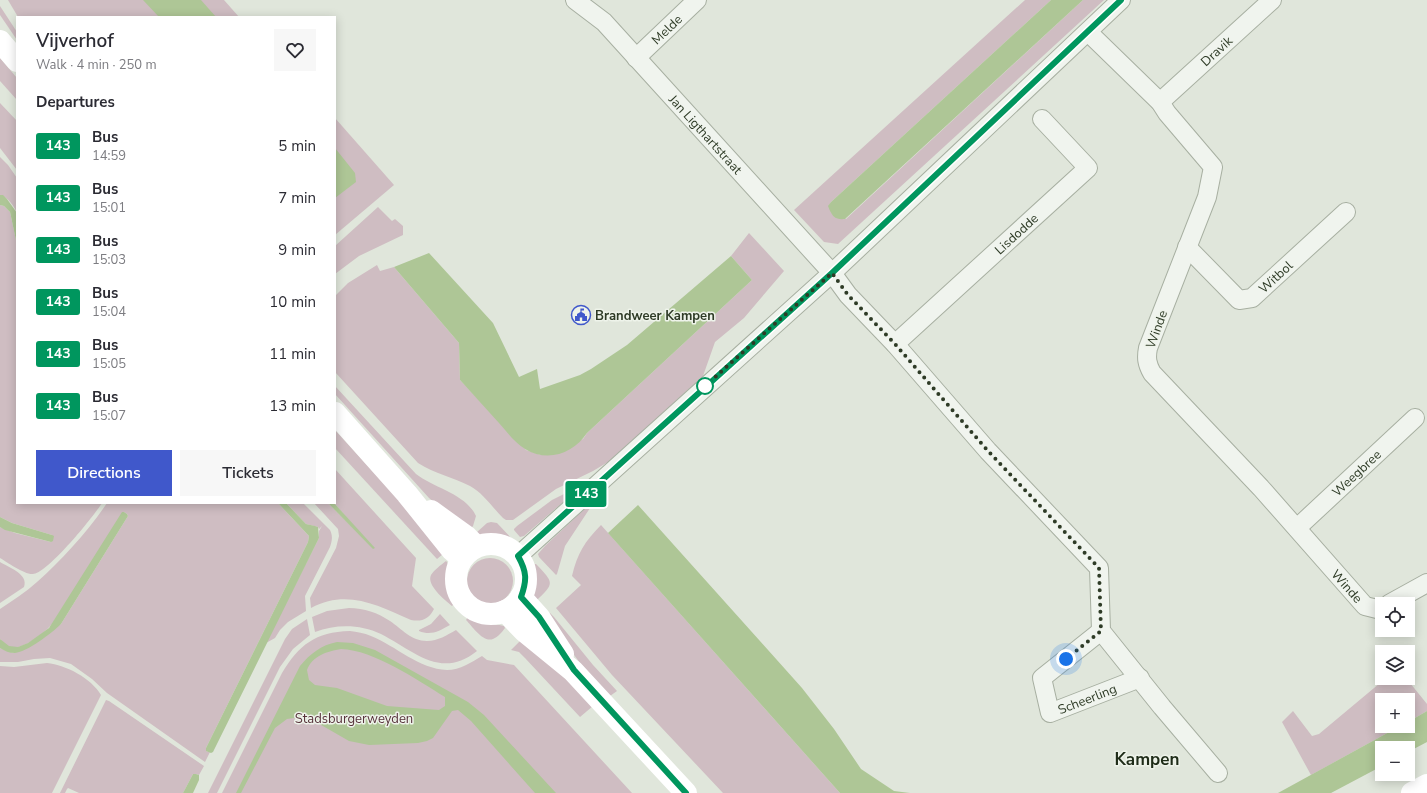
<!DOCTYPE html>
<html lang="en">
<head>
<meta charset="utf-8">
<style>
  :root { --surface:#fff; --page:#f7f7f7; --text:#2b2b33; --muted:#7c7c81; --accent:#4058cb }
  body { margin:0; font-family:"Nunito Sans",sans-serif; background:var(--page); color:var(--text); height:100vh; display:flex; flex-direction:column; font-size:15px; white-space:nowrap }
  * { box-sizing:border-box; margin:0 }
  p { font-size:13px; color:var(--muted) }
  .icon { flex:none; width:22px; height:22px; fill:none; stroke:currentColor; stroke-width:2; stroke-linecap:round; stroke-linejoin:round }
  .map { position:relative; flex:1; overflow:hidden }
  .panel { position:absolute; left:16px; top:16px; width:320px; height:488px; display:flex; flex-direction:column; background:var(--surface); border-radius:0px; box-shadow:0 2px 10px #0003 }
  .panel>* { flex:none }
  .badge { padding:0 8px; border-radius:3px; font-size:14px; line-height:26px }
  .buttons { position:absolute; left:1375px; top:597px; display:grid; gap:8px }
  .buttons a { display:grid; place-items:center; width:40px; height:40px; border-radius:0px; background:var(--surface); box-shadow:0 2px 10px #0003; font-size:20px }
  .you { position:absolute; width:20px; height:20px; margin:-10px; border:3px solid #fff; border-radius:50%; background:#1a73e8; box-shadow:0 0 0 6px #1a73e833 }
  .map>.badge { position:absolute; translate:-50% -50%; box-shadow:0 0 0 2px #fff }
  h2 { padding:0 20px; font-size:15px; line-height:36px }
  .round { display:grid; place-items:center; flex:none; width:42px; height:42px; border-radius:0px; background:var(--page) }
  .headline { display:flex; align-items:center; justify-content:space-between; height:68px; padding:0 20px }
  h1 { font-size:19px; font-weight:600; line-height:30px }
  .cta { display:flex; gap:8px; margin-top:auto; padding:8px 20px }
  .cta a { flex:1; height:46px; border-radius:0px; background:var(--accent); color:#fff; font-size:16px; font-weight:600; line-height:46px; text-align:center }
  .cta a+a { background:var(--page); color:var(--text) }
  ul { padding:0; list-style:none }
  li { display:flex; align-items:center; gap:12px; height:52px; padding:0 20px }
  li div { flex:1 }
  li b { display:block; font-size:15px }
  li em { font-style:normal }
  li .badge { min-width:44px; font-weight:700; text-align:center }
  .map>svg:first-child { display:block }
  .green { fill:#cfbdc2 }
  .water { fill:#aec696; fill-rule:evenodd }
  .lines { fill:none; stroke-linecap:round; stroke-linejoin:round }
  .street-casing { stroke:#a7afa1; stroke-width:20 }
  .street { stroke:#f0f4ee; stroke-width:18 }
  .secondary { stroke:#fff; stroke-width:22 }
  .line-casing { stroke:#fff; stroke-width:9 }
  .line { stroke:#00965e; stroke-width:6 }
  .walk { stroke:#2e3b26; stroke-width:4; stroke-dasharray:0 7.2 }
  .stop-dot { fill:#fff; stroke:#00965e; stroke-width:2 }
  .labels { text-anchor:middle; stroke-width:3; stroke-linejoin:round; paint-order:stroke }
  .street-label { font-size:13px; fill:#2e3b26; stroke:#eef3ea }
  .poi-label { font-size:13px; font-weight:bold; fill:#2e3b26; stroke:#eef3ea; text-anchor:start }
  .park-label { font-size:13px; fill:#57333b; stroke:#eef3ea }
  .district-label { font-size:17px; font-weight:bold; fill:#1f2c18; stroke:#eef3ea }
</style>
</head>
<body>
<div class="map">
<svg width="1427" height="793" viewBox="0 0 1427 793">
  <rect width="100%" height="100%" fill="#e0e6db"/>
  <!-- green -->
  <g class="green">
    <path d="M8 0H224L239 17H18Z"/>
    <path d="M1025 0H1051L831 202 829 206 846 219 1083 0H1104L838 244 824 242 794 210Z"/>
    <path d="M0 6 17 32V40L0 15Z"/>
    <path d="M0 58 17 78V100L0 81Z"/>
    <path d="M0 103 17 121V170L0 148Z"/>
    <path d="M335 118 394 185 335 235Z"/>
    <path d="M0 157 8 165 17 178V213C14 206 8 197 0 195Z"/>
    <path d="M0 205 4 206 10 212 17 245V503H102C94 516 47 574 33 574 25 575 7 562 0 558V527L15 533 51 542 52 535 12 523 0 517Z"/>
    <path d="M378 207 392 221 395 219 403 226V235L359 256 335 274V246Z"/>
    <path d="M749 233 784 271 744 318 715 342 703 376 608 462 593 471 556 489 513 520H506L503 518C493 508 483 493 470 486 453 477 435 474 418 463L335 372V296L348 283 377 265 380 271 394 267 459 343 460 380 526 450 541 455 583 439 587 433 752 280 731 256Z"/>
    <path d="M335 386 416 474C434 488 466 494 476 516L473 526 469 531 429 498 335 394Z"/>
    <path d="M335 430 398 499 443 554 437 559 335 448Z"/>
    <path d="M335 469 416 558 412 586 434 609C429 619 422 622 411 620 377 605 347 589 311 608L310 598 336 548 339 536 338 529 314 503H328L373 548 334 503Z"/>
    <path d="M576 488H578L577 490 524 536 520 537 514 530V529L517 526 552 500Z"/>
    <path d="M107 503H278L309 536 308 542 206 748V751L210 752 205 762 107 693 92 679 71 664 50 658 34 659 18 662H0V648L13 653 61 624 128 516 127 514 124 512 52 624C45 633 22 651 10 647 6 646 3 642 0 639V609C13 600 26 592 37 582 62 560 89 530 107 503Z"/>
    <path d="M286 503H303L330 530C333 536 332 541 330 547L305 596 306 611 288 622 280 630 275 638 266 643 319 538V531L322 526 319 529 318 527 306 524Z"/>
    <path d="M591 503 592 505 565 546 557 574 556 575 539 557 538 554 545 546Z"/>
    <path d="M491 522 497 523 512 539 505 540 476 536V533L487 523Z"/>
    <path d="M601 525 840 793H723L612 675 556 608 581 585 572 576C577 554 585 541 601 525Z"/>
    <circle cx="490" cy="581" r="23"/>
    <path d="M446 561 447 562C451 577 445 588 454 604L452 606C445 600 426 585 431 575 434 570 441 565 446 561Z"/>
    <path d="M0 562C8 567 29 574 24 587L0 603Z"/>
    <path d="M535 564H536C554 583 555 583 536 601 531 596 532 571 535 564Z"/>
    <path d="M349 608C364 608 378 613 390 621 402 629 411 641 427 641 438 641 447 635 456 630L477 651C441 680 414 651 381 634 360 624 336 624 315 632L312 617 327 611Z"/>
    <path d="M550 613 554 617 593 665 617 691 610 696 580 663 546 617Z"/>
    <path d="M440 614 450 625C439 631 431 636 419 631V630L431 624Z"/>
    <path d="M468 617C479 625 492 623 504 626L505 628C502 632 498 637 493 639 483 643 472 626 466 620Z"/>
    <path d="M307 619 310 635 293 649 280 667 217 793H208L285 639 292 629Z"/>
    <path d="M350 631C357 632 364 633 371 636 396 646 419 669 447 670 460 670 472 662 482 656L487 660 514 665 632 793H222L282 673C299 645 315 632 350 631Z"/>
    <path d="M522 639 552 665 593 706 580 717 525 658 519 652 511 650Z"/>
    <path d="M47 663C66 665 91 678 101 695L52 793H0V666L14 667Z"/>
    <path d="M1386 678H1406L1427 704V711L1408 722V700H1382V726H1400L1311 775 1282 722 1293 711 1312 736 1319 734Z"/>
    <path d="M106 700 109 701 204 766 199 775 196 774H193L183 793H79L68 788 67 789 65 793H60Z"/>
  </g>
  <!-- water -->
  <g class="water">
    <path d="M143 0H201L216 17H159Z"/>
    <path d="M1051 0H1083L845 219C834 220 832 216 828 206L831 202Z"/>
    <path d="M335 148 355 173 356 182 335 198Z"/>
    <path d="M0 195H3L7 199 17 213V245L10 212 4 206 0 205Z"/>
    <path d="M429 253 493 323 519 377 537 369 540 389 580 375 591 369 627 345 731 256 752 280 587 433C574 453 548 463 525 449 515 443 507 432 499 423 486 409 473 394 460 380L459 343 394 267Z"/>
    <path d="M278 503H286L306 524 315 526 318 527 319 538 213 752 211 753 206 751V748L308 542 309 536Z"/>
    <path d="M328 503H334L375 548 373 549 370 546Z"/>
    <path d="M638 505 802 688 834 729 861 769 894 791 910 793H840L608 533Z"/>
    <path d="M122 512H124L127 514 128 516 61 624C52 633 27 652 15 653 9 653 5 651 0 648V639L9 646 18 647 28 643 49 628Z"/>
    <path d="M0 517 12 523 52 535 54 536 53 541 51 542 5 530 0 527Z"/>
    <path d="M337 642 353 643 375 650 468 702 484 715 556 793H535L471 721 458 710 452 711 433 738 427 741 418 743 369 745 349 741 309 718 301 717 287 719 275 728 241 793H236L300 666C310 654 321 645 337 642ZM341 649C374 650 417 680 445 697V706L439 710 387 706 337 688 315 685 309 680 307 670C312 656 328 651 341 649Z"/>
    <path d="M1427 711V742L1408 752V748H1382V766L1331 793H1278L1400 726H1408V722Z"/>
    <path d="M193 774H196L199 775V780L193 793H183Z"/>
  </g>
  <g class="lines">
    <defs>
      <g id="street">
        <path id="s1" d="M575 0 604 22 832 273 848 295 895 344 988 451 1099 568 1101 631 1162 707 1218 773"/>
        <path id="s2" d="M1088 32 1160 102 1167 113 1213 167 1207 197 1148 348C1146 358 1147 364 1152 373L1261 488 1365 606 1377 609 1382 607"/>
        <path id="s3" d="M636 58 697 0"/>
        <path id="s4" d="M1160 102 1272 0"/>
        <path id="s5" d="M1187 247 1239 300 1252 298 1346 212"/>
        <path id="s6" d="M895 344 1088 168 1042 119"/>
        <path id="s7" d="M1297 528 1415 418"/>
        <path d="M518 556 832 273 1121 0"/>
        <path d="M1389 604 1427 583"/>
        <path id="s8" d="M1101 631 1042 678 1050 713 1140 678"/>
      </g>
    </defs>
    <!-- street casing -->
    <use href="#street" class="street-casing"/>
    <!-- street -->
    <use href="#street" class="street"/>
    <!-- secondary -->
    <g class="secondary">
      <path d="M0 41 17 61"/>
      <path d="M335 413 407 494 452 550 461 558"/>
      <path d="M431 511 467 537 476 546"/>
      <circle cx="491" cy="579" r="35"/>
      <path d="M521 597 539 617 563 654"/>
      <path d="M505 611 524 631 573 671 686 793"/>
      <path d="M1412 793 1427 785"/>
    </g>
  </g>
  <g class="lines">
    <defs>
      <path id="line" d="M686 793 574 670 539 617 521 597C527 580 527 572 518 556L832 273 1121 0"/>
    </defs>
    <!-- line casing -->
    <use href="#line" class="line-casing"/>
    <!-- line -->
    <use href="#line" class="line"/>
    <!-- walk -->
    <path class="walk" d="M705 386 832 273 848 295 895 344 988 451 1099 568 1101 631 1066 659"/>
  </g>
  <!-- icons -->
  <defs>
    <symbol id="civic-ring" viewBox="-11 -11 22 22"><circle r="9.5" fill="#eef3ea" stroke="#4058cb" stroke-width="1.5"/><path d="M-.6-6.5H3V-4.5H.6V-3L4-1V1h2V6H-6V1h2V-1L-.6-3ZM-1.2 2.5V6h2.4V2.5Z" fill="#4058cb"/></symbol>
  </defs>
  <g fill-rule="evenodd">
    <use href="#civic-ring" x="570" y="304" width="22" height="22"/>
  </g>
  <!-- markers -->
  <circle class="stop-dot" cx="705" cy="386" r="8"/>
  <g class="labels">
    <!-- street labels -->
    <g class="street-label">
      <text dy="5" stroke="none"><textPath href="#s3" startOffset="42">Melde</textPath></text>
      <text dy="5" stroke="none"><textPath href="#s4" startOffset="76">Dravik</textPath></text>
      <text dy="5" stroke="none"><textPath href="#s1" startOffset="188">Jan Ligthartstraat</textPath></text>
      <text dy="5" stroke="none"><textPath href="#s6" startOffset="164">Lisdodde</textPath></text>
      <text dy="5" stroke="none"><textPath href="#s5" startOffset="119">Witbol</textPath></text>
      <text transform="translate(1156 329) rotate(-70)" y="5">Winde</text>
      <text dy="5" stroke="none"><textPath href="#s7" startOffset="81">Weegbree</textPath></text>
      <text dy="5" stroke="none"><textPath href="#s2" startOffset="692">Winde</textPath></text>
      <text dy="5" stroke="none"><textPath href="#s8" startOffset="151">Scheerling</textPath></text>
    </g>
    <!-- poi labels -->
    <g class="poi-label">
      <text x="595" y="320">Brandweer Kampen</text>
    </g>
    <!-- park labels -->
    <g class="park-label">
      <text x="354" y="723">Stadsburgerweyden</text>
    </g>
    <!-- district labels -->
    <g class="district-label">
      <text x="1147" y="765">Kampen</text>
    </g>
  </g>
</svg>
<div class="buttons">
<a><svg class="icon" aria-label="locate" viewBox="0 0 24 24"><circle cx="12" cy="12" r="6"/><path d="M12 2v4M12 18v4M2 12h4M18 12h4"/></svg></a>
<a><svg class="icon" aria-label="layers" viewBox="0 0 24 24"><path d="M12 4l9 5-9 5-9-5zM3 14l9 5 9-5"/></svg></a>
<a>+</a>
<a>−</a>
</div>
<div class="you" style="left:1066px;top:659px"></div>
<b class="badge" style="left:586px;top:494px;background:#00965e;color:#fff">143</b>
<section class="panel">
<div class="headline"><div><h1>Vijverhof</h1><p>Walk · 4 min · 250 m</p></div><a class="round"><svg class="icon" aria-label="heart" viewBox="0 0 24 24"><path d="M12 20l-8-8c-3-5 5-10 8-4 3-6 11-1 8 4z"/></svg></a></div>
<h2>Departures</h2>
<ul>
<li><span class="badge" style="background:#00965e;color:#fff">143</span><div><b>Bus</b><p>14:59</p></div><em>5 min</em></li>
<li><span class="badge" style="background:#00965e;color:#fff">143</span><div><b>Bus</b><p>15:01</p></div><em>7 min</em></li>
<li><span class="badge" style="background:#00965e;color:#fff">143</span><div><b>Bus</b><p>15:03</p></div><em>9 min</em></li>
<li><span class="badge" style="background:#00965e;color:#fff">143</span><div><b>Bus</b><p>15:04</p></div><em>10 min</em></li>
<li><span class="badge" style="background:#00965e;color:#fff">143</span><div><b>Bus</b><p>15:05</p></div><em>11 min</em></li>
<li><span class="badge" style="background:#00965e;color:#fff">143</span><div><b>Bus</b><p>15:07</p></div><em>13 min</em></li>
</ul>
<div class="cta"><a>Directions</a><a>Tickets</a></div>
</section>
</div>
</body>
</html>
